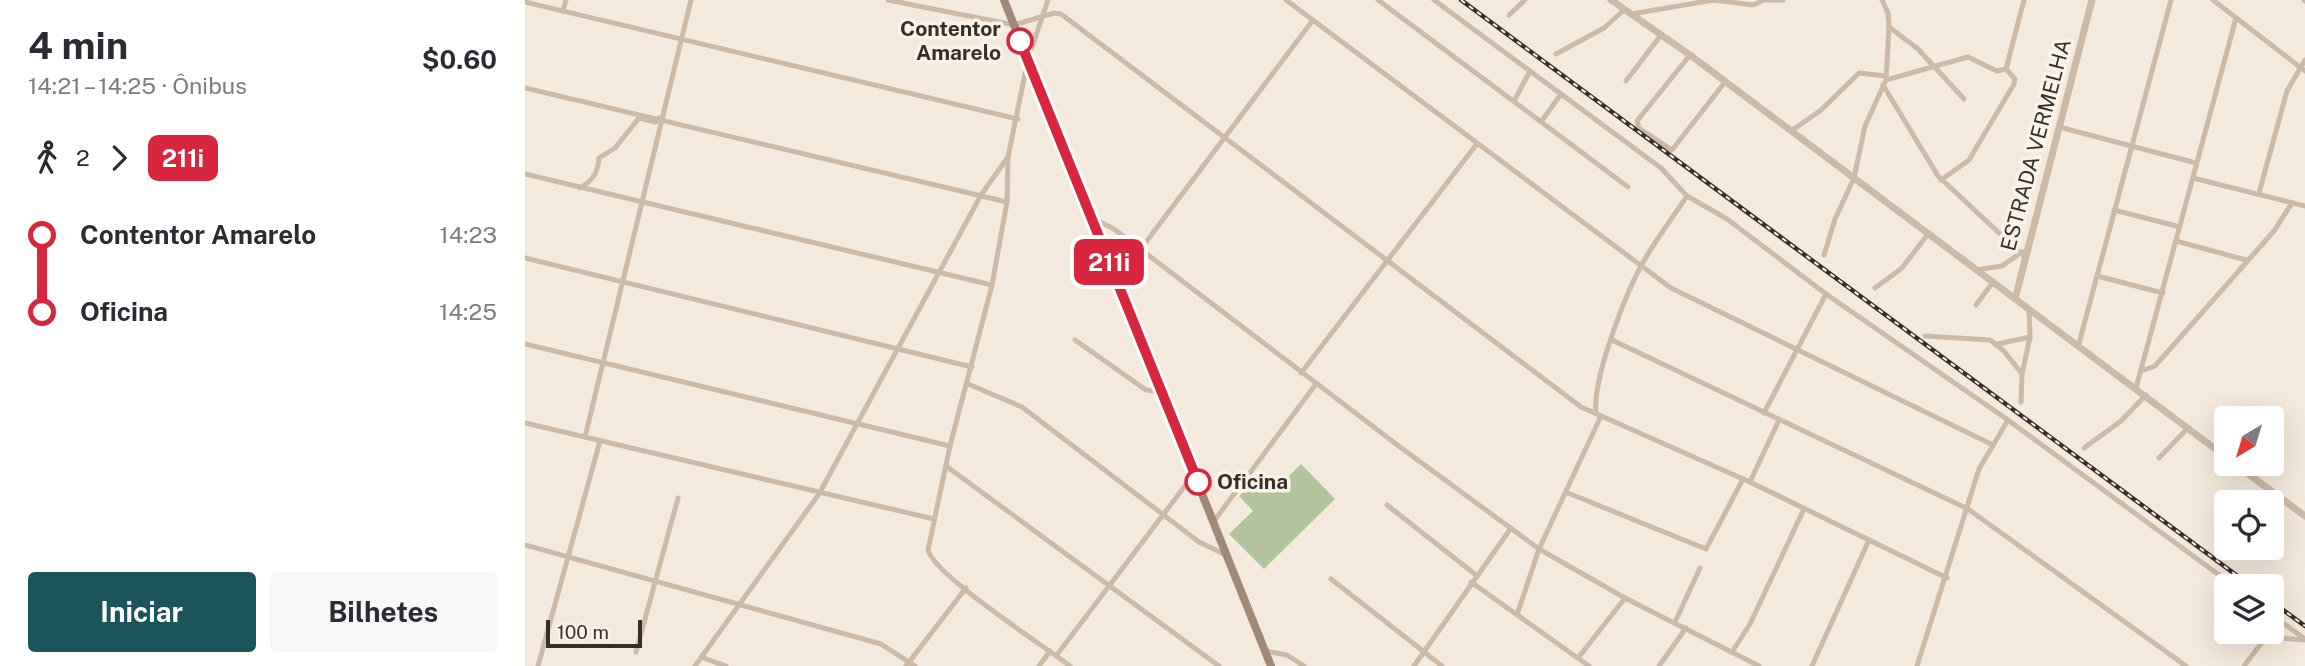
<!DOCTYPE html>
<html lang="pt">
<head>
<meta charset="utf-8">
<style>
  :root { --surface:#fff; --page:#f7f7f7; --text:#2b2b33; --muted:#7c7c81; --accent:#1c545c }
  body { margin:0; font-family:"Public Sans",sans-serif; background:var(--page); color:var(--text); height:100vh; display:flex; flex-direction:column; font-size:26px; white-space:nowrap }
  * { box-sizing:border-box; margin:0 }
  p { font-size:23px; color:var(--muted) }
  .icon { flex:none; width:38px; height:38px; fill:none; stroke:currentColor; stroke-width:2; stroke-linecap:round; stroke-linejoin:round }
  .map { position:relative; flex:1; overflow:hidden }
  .side { display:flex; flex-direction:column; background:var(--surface); width:525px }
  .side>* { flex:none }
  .badge { padding:0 14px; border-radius:10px; font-size:24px; line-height:46px }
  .needle { width:46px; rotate:218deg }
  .buttons { position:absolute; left:1689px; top:406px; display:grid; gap:14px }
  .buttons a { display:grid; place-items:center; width:70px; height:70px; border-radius:7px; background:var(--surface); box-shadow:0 7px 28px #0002; font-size:35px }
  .scale { position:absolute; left:21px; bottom:18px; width:96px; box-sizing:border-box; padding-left:7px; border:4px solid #382e28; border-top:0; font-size:19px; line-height:24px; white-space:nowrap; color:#382e28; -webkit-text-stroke:5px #faf3e9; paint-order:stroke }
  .map>.badge { position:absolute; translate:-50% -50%; box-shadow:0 0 0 4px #fff }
  .legs { display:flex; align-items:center; gap:10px; height:77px; padding:0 28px; font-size:23px }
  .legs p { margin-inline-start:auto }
  .summary { display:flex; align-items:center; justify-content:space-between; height:119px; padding:0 28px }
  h1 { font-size:38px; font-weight:700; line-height:52px }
  .primary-button { display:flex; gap:14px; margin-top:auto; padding:14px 28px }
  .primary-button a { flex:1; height:80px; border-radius:7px; background:var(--accent); color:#fff; font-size:28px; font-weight:700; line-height:80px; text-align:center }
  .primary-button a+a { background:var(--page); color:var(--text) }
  ul { padding:0 28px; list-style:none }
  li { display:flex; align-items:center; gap:24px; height:77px; font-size:26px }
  li i { display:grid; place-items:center; width:10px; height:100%; margin:0 9px; background:currentColor }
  li i::after { content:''; width:18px; height:18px; margin:-9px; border:5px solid; border-radius:50%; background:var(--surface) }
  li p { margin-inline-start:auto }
  li:first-child i { background:linear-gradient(#0000 50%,currentColor 0) }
  li:last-child i { background:linear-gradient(currentColor 50%,#0000 0) }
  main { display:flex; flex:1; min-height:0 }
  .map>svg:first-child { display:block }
  .green { fill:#b3c39b }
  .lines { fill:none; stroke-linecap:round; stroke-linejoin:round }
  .minor { stroke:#ccbaa7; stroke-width:5 }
  .tertiary { stroke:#ccbaa7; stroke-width:7 }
  .secondary { stroke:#a08978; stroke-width:8 }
  .rail-casing { stroke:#382e28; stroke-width:4.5 }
  .rail { stroke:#faf3e9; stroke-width:2; stroke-dasharray:5; stroke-linecap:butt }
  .line-1-casing { stroke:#fff; stroke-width:16 }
  .line-1 { stroke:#d7263d; stroke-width:10 }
  .stop-1-dot { fill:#fff; stroke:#d7263d; stroke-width:3.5 }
  .labels { text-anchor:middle; stroke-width:7; stroke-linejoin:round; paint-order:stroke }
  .stop-label { font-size:21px; font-weight:bold; fill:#382e28; stroke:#faf3e9; text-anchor:end }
  .street-label { font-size:21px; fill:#382e28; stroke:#faf3e9 }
</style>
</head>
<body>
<main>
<section class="side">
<div class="summary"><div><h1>4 min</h1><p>14:21 – 14:25 · Ônibus</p></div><b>$0.60</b></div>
<div class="legs"><svg class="icon" aria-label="walk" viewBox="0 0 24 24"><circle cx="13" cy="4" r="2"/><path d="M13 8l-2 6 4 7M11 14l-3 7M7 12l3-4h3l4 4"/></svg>2<svg class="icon" aria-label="forward" viewBox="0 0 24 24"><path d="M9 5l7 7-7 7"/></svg><b class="badge" style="background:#d7263d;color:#fff">211i</b></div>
<ul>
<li><i style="color:#d7263d"></i><b>Contentor Amarelo</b><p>14:23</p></li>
<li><i style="color:#d7263d"></i><b>Oficina</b><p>14:25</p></li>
</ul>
<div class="primary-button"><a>Iniciar</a><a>Bilhetes</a></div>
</section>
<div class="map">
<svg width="1780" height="666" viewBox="0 0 1780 666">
  <rect width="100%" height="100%" fill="#f3e9dc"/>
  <!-- green -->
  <path class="green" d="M776 464 810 499 739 569 704 534 728 511 714 496 734 477 749 491Z"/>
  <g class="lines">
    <!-- minor -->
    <g class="minor">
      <path d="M363 0 489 25 529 13 536 14 1056 407 1225 482 1422 578"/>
      <path d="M523 0 503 59 483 157 482 202 467 285 425 446 403 550C409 575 519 646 545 666"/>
      <path d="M761 0 1146 288 1466 444"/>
      <path d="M853 0 1103 187"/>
      <path d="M909 0 1136 168 1162 196 1202 219 1301 294 1483 420 1709 586"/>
      <path d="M1243 0H1258"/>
      <path d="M1688 0 1780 71"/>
      <path d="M1779 0 1780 1"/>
      <path d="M0 2 493 119"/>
      <path d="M38 11 41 0"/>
      <path d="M1106 14 1189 0 1228 5 1239 0"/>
      <path d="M984 15 1000 0"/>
      <path d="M1364 27 1393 49 1439 99"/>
      <path d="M1031 54 1079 28 1099 10"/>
      <path d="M1165 55 1112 121 1114 128 1147 150 1200 82"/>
      <path d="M1361 80 1443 57 1472 71 1481 69 1499 0"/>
      <path d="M1101 81 1136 35"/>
      <path d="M1358 85 1413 176 1500 257"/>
      <path d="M0 88 482 202"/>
      <path d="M989 101 1005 71"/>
      <path d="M1016 122 1036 94"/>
      <path d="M1534 127 1671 163"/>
      <path d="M1266 131 1295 111 1334 73 1361 76"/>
      <path d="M0 174 467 285"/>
      <path d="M1668 178 1780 206"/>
      <path d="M1416 180 1444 160 1489 84 1490 79 1481 69"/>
      <path d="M55 188C67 181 73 173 74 158L90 148 114 118 131 122 134 118"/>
      <path d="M1734 193 1762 91 1780 60"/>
      <path d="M1589 210 1655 227"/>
      <path d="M567 218 589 229 875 447 1014 549 1100 598 1234 666"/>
      <path d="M1651 241 1721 260"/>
      <path d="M615 250 788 20"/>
      <path d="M1299 255 1310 219 1329 178 1340 126 1361 80 1364 27 1363 13 1357 0"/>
      <path d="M0 258 447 367"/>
      <path d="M1451 270 1477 266 1497 252"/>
      <path d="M1572 276 1638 293"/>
      <path d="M1350 288 1377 268 1403 234"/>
      <path d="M1451 305 1468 282"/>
      <path d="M1400 336 1465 340 1479 351 1497 374"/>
      <path d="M550 340 621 390 636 392"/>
      <path d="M1087 340 1443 509 1661 666"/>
      <path d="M0 344 425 446"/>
      <path d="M1473 344 1505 337"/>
      <path d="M1553 347 1646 0"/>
      <path d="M1616 371 1630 366 1749 231 1767 203"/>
      <path d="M776 373 951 145"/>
      <path d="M443 384 497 407 674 542 701 555"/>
      <path d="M1611 388 1711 18"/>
      <path d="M1496 402 1497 374 1505 337 1504 309"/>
      <path d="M1071 413C1067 379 1102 289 1120 259 1132 238 1148 217 1162 196"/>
      <path d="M1239 413 1301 294"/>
      <path d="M0 423 409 519"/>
      <path d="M60 437 166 0"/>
      <path d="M1559 448 1596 421 1621 395"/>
      <path d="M1634 458 1663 428"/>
      <path d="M421 466 694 666"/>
      <path d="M1225 482 1254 420"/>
      <path d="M1043 493 1181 549 1218 479"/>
      <path d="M862 505 951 575"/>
      <path d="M689 521 791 384"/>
      <path d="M0 545 356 644 390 666"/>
      <path d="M806 579 917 666"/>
      <path d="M946 582 1064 666"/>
      <path d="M1746 614 1780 639"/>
      <path d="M992 615 1014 549 1076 416"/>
      <path d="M1150 622 1175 568"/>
      <path d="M740 651 762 655 779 666"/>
      <path d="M111 652 153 498"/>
      <path d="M1207 652 1225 624 1279 509"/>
      <path d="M531 656 669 474"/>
      <path d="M176 657 201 666"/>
      <path d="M1053 658 1100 598"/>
      <path d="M13 666 75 441"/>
      <path d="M170 666 294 494 456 195 483 157"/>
      <path d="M381 666 441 588"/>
      <path d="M514 666 525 651"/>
      <path d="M889 666 986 528"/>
      <path d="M1134 666 1161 628"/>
      <path d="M1287 666 1344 540"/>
      <path d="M1392 666 1454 469 1483 420"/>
      <path d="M1719 666 1738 641 1756 638 1780 640"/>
    </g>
    <!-- tertiary -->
    <g class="tertiary">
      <path d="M1086 0 1165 55 1701 457"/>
      <path d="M1490 299 1567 0"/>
      <path d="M1710 464 1780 516"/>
    </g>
    <!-- secondary -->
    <path class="secondary" d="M479 0 746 666"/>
    <defs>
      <g id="rail">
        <path d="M936 0 1726 586"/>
        <path d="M1746 601 1780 626"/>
      </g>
    </defs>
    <!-- rail casing -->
    <use href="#rail" class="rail-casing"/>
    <!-- rail -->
    <use href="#rail" class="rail"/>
  </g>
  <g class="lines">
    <defs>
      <path id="line-1" d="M495 41 673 482"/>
    </defs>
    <!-- line-1 casing -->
    <use href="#line-1" class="line-1-casing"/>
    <!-- line-1 -->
    <use href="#line-1" class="line-1"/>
  </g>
  <!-- markers -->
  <g class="stop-1-dot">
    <circle cx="495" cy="41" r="12"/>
    <circle cx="673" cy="482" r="12"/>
  </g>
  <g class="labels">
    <!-- stop labels -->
    <g class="stop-label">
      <text x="476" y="36">Contentor<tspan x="476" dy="24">Amarelo</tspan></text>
      <text x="692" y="489" text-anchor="start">Oficina</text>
    </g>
    <!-- street labels -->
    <g class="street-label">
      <text transform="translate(1511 145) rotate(-75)" y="7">ESTRADA VERMELHA</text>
    </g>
  </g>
</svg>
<div class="buttons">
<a><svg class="needle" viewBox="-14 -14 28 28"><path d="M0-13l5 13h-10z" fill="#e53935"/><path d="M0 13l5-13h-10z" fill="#7c7c81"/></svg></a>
<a><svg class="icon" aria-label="locate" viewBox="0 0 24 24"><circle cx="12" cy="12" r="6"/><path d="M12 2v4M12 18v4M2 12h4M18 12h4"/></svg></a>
<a><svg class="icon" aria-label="layers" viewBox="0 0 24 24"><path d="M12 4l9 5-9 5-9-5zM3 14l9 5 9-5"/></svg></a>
</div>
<div class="scale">100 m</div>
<b class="badge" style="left:584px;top:262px;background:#d7263d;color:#fff">211i</b>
</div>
</main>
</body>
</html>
